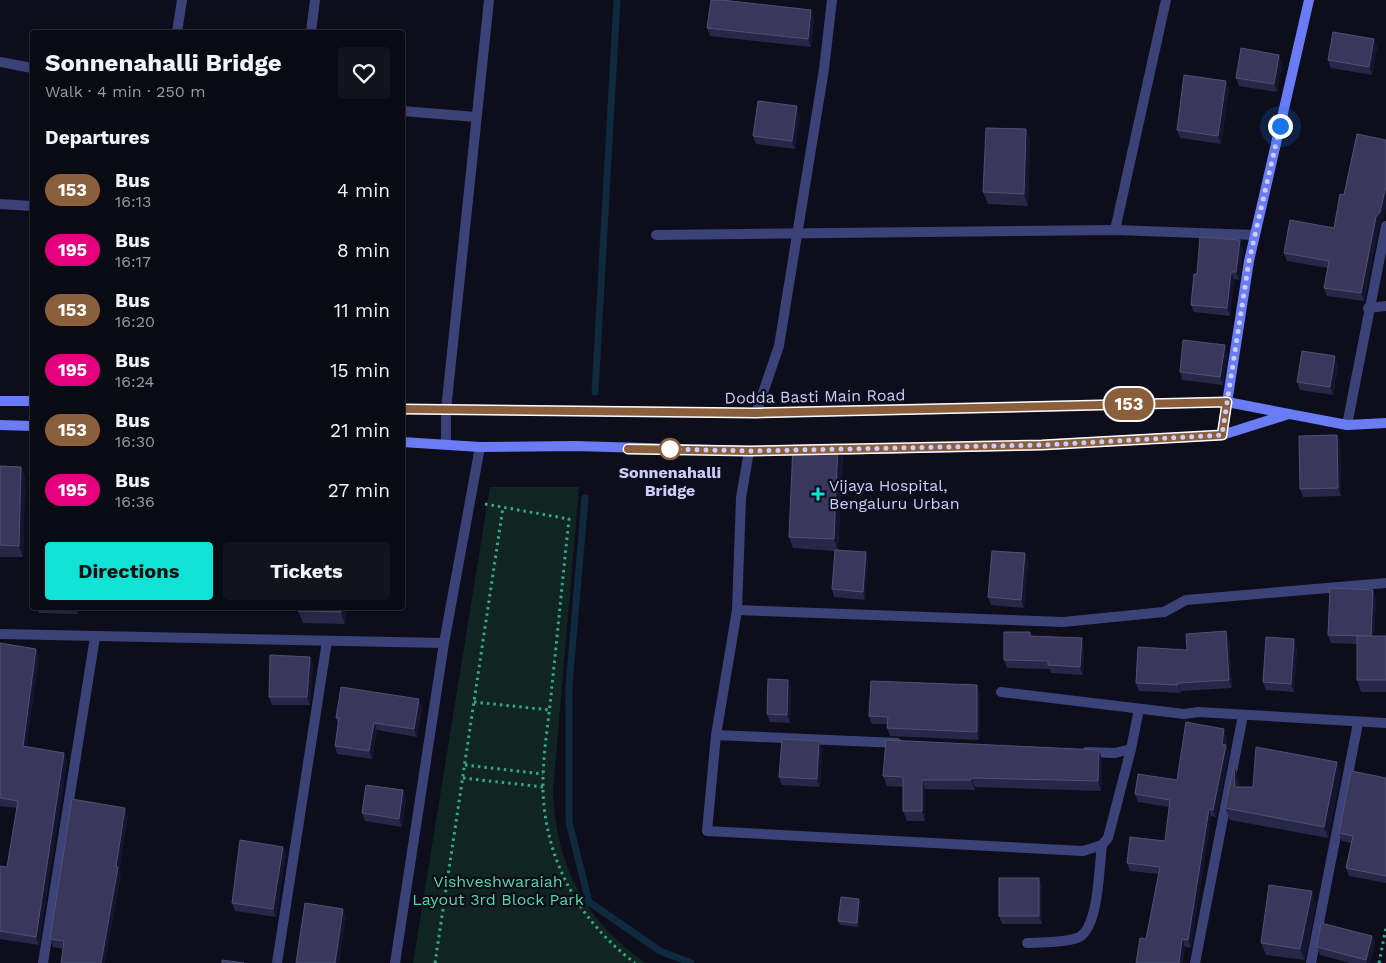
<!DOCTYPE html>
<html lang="en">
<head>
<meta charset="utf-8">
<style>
  :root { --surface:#0a0a15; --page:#13131e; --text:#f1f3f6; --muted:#999aa0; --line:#2a2b34; --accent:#10e3d5 }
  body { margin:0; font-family:"Work Sans",sans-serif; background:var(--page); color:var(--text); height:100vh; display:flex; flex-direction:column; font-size:19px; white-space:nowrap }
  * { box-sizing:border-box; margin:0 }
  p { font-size:16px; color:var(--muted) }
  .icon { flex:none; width:28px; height:28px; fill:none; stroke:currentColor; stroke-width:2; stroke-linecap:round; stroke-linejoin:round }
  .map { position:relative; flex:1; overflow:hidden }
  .side { position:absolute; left:30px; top:30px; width:375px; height:580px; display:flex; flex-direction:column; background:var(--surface); border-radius:5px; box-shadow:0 1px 4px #0004,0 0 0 1px var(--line) }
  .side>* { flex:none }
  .badge { padding:0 10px; border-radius:16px; font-size:18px; line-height:32px }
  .you { position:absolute; width:25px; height:25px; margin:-12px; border:4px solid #fff; border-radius:50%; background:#1a73e8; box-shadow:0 0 0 8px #1a73e833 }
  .map>.badge { position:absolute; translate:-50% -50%; box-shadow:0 0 0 2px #fff }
  h2 { padding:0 15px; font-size:19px; line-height:45px }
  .round { display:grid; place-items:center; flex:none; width:52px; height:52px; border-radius:5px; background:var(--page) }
  .summary { display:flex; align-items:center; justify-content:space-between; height:85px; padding:0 15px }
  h1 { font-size:24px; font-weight:700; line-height:38px }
  .button { display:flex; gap:10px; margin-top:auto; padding:10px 15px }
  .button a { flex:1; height:58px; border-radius:5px; background:var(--accent); color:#111; font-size:20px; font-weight:700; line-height:58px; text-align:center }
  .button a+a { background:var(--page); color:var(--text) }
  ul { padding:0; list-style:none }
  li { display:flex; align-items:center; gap:15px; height:60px; padding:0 15px }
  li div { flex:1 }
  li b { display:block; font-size:19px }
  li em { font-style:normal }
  li .badge { min-width:55px; font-weight:700; text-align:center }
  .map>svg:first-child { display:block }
  .green { fill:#102521 }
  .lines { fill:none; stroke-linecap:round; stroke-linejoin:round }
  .stream { stroke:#0f293e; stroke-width:7 }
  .path { stroke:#35a68c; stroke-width:3; stroke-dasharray:2.5 4; stroke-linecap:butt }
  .street { stroke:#3b4278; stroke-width:10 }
  .secondary { stroke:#697cf5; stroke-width:10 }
  .wall { fill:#272748 }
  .shaded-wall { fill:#15152f }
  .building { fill:#39385c; stroke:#505075 }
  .line-casing { stroke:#fff; stroke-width:11 }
  .line { stroke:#8b5e3c; stroke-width:8 }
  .walk { stroke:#cbcdfb; stroke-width:5; stroke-dasharray:0 9 }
  .stop-dot { fill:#fff; stroke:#8b5e3c; stroke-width:2.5 }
  .poi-dot { fill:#10e3d5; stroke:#0d0d1c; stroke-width:2 }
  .labels { text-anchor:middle; stroke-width:4.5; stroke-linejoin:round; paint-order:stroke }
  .street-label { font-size:16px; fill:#cbcdfb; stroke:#0d0d1c }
  .stop-label { font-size:16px; font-weight:bold; fill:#cbcdfb; stroke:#0d0d1c }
  .poi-label { font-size:16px; fill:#cbcdfb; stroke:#0d0d1c; text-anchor:start }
  .park-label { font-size:16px; fill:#5dd5a3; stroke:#0d0d1c }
</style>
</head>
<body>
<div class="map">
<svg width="1386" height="963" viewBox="0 0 1386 963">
  <rect width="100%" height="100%" fill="#0d0d1c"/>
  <!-- green -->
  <path class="green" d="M490 487H579L553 791C556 865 584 921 646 963H413Z"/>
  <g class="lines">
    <!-- stream -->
    <g class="stream">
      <path d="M595 392 617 0"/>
      <path d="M585 498 569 686V822L589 902 660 951 691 963"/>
    </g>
    <!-- path -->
    <g class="path">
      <path d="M485 504 569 519C563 574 558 630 552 685 549 720 542 757 543 792 546 861 579 921 635 963"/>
      <path d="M474 702 550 710"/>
      <path d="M465 765 543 774"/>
      <path d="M463 778 543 787"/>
      <path d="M435 963 503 507"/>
      <path d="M1379 963 1386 928"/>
    </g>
    <!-- street -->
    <g class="street">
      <path d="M177 32 182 0"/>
      <path d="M311 32 315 0"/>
      <path d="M0 62 32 68"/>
      <path d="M402 111 476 117"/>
      <path d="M0 204 32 206"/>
      <path d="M1115 230 1166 0"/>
      <path d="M656 235 1115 230 1255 235"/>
      <path d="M1368 308 1386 306"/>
      <path d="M756 413 779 346 824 69 832 0"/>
      <path d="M1347 425 1386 226"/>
      <path d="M446 444V410L489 0"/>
      <path d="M749 451 741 498 737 610 716 735 707 831 1083 851 1102 845 1108 838 1131 749"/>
      <path d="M737 610 1063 622 1164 612 1186 600 1386 583"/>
      <path d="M0 634 444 643 395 963"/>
      <path d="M444 643 480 447"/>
      <path d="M1001 692 1184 714 1198 712 1386 723"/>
      <path d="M716 735 897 743"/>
      <path d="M1087 752 1115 753 1131 749 1139 709"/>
      <path d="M1027 943C1042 942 1063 943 1077 938 1099 931 1099 866 1102 845"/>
      <path d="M43 963 95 637"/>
      <path d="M277 963 327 641"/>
      <path d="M1195 963 1243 715"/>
      <path d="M1311 963 1358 723"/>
    </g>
    <!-- secondary -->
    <g class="secondary">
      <path d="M0 401H32"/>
      <path d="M402 409 756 413 1227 402 1347 425 1386 423"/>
      <path d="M0 425 32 426"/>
      <path d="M1222 435 1289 414"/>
      <path d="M402 442 480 447 575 446 749 451 806 450"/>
      <path d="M828 450 1042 445 1222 435 1249 261 1309 0"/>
    </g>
  </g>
  <!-- wall -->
  <g class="wall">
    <path d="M814 18 811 47 710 36 707 28Z"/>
    <path d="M1374 39 1377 47 1372 75 1331 68 1328 60Z"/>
    <path d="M1282 63 1277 92 1239 86 1236 78Z"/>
    <path d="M1226 81 1229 89 1221 144 1180 138 1177 130Z"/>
    <path d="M800 114 795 149 756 144 753 136Z"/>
    <path d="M1026 129 1030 141 1028 206 988 204 983 192Z"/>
    <path d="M1386 140V206L1383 220 1379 225 1364 301 1327 296 1324 288 1328 268 1287 261 1284 253 1334 228 1344 195Z"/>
    <path d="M1243 248 1239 280 1234 279 1230 316 1194 312 1191 305 1197 274Z"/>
    <path d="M1227 353 1223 385 1182 380 1180 372Z"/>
    <path d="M1338 364 1333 395 1300 390 1297 382Z"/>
    <path d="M1337 435 1340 443 1341 496 1303 497 1300 489Z"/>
    <path d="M843 456 838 550 868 560 865 600 834 597 832 589 835 551 793 548 789 537Z"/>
    <path d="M0 466 21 467 25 478 23 557H0Z"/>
    <path d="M1025 553 1028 561 1024 608 991 605 988 597Z"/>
    <path d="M1376 598 1374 636H1386V692H1361L1357 680V644L1331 643 1328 635Z"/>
    <path d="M37 608H78V614L39 613Z"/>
    <path d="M346 608 345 624 303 623 298 611Z"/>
    <path d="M1030 632 1031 636 1084 646 1083 675 1051 673 1050 669 1007 668 1004 660Z"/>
    <path d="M1229 639 1232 688 1181 691V693L1139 691 1136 683 1187 650Z"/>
    <path d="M0 643 36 649 39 657 26 747 64 753 67 761 39 945 0 939V866L7 867 17 808 0 806Z"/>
    <path d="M1297 647 1294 692 1266 690 1263 682Z"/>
    <path d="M310 657 313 665 310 705H272L269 697Z"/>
    <path d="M788 680 791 688 790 723 770 722 767 714Z"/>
    <path d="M980 693 979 740 890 736 887 728V724H872L869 716Z"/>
    <path d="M422 707 417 737 377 730 372 759 337 754 335 746 338 724 336 718Z"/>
    <path d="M1227 736 1226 745 1229 753 1216 817 1211 816 1191 948 1146 939 1159 874 1130 871 1127 863 1165 841 1169 807 1138 802 1135 794 1177 780Z"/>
    <path d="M819 741 822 749 820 787 782 785 779 777Z"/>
    <path d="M1099 750 1102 759 1101 791 975 787V790L925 789V821H907L903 811V787L887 786 883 776Z"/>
    <path d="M1337 762 1341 774 1328 838 1230 820 1225 808 1238 777 1239 787H1253Z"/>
    <path d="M1386 778V883L1349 876 1346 868 1351 843 1342 841 1339 833Z"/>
    <path d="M403 790 406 798 402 827 365 821 362 813Z"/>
    <path d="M128 816 119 870 121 875 63 949 53 947 50 939Z"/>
    <path d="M283 847 286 855 276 917 235 911 232 903Z"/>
    <path d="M1042 886V924H1002L999 916Z"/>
    <path d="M859 899 861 903 858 927 840 925 838 921Z"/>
    <path d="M1316 902 1305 960 1266 955 1261 943Z"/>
    <path d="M1372 936 1375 944 1370 963H1350L1320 955 1317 947Z"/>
  </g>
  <!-- shaded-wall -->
  <g class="shaded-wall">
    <path d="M811 10 814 18 811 47 808 39Z"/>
    <path d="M1374 39 1377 47 1372 75 1369 67Z"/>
    <path d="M1279 55 1282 63 1277 92 1274 84Z"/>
    <path d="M1226 81 1229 89 1221 144 1218 136Z"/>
    <path d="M797 106 800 114 795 149 792 141Z"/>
    <path d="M1026 129 1030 141 1028 206 1024 194Z"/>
    <path d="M1386 186V206L1383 220 1379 225 1364 301 1361 293 1376 217Z"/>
    <path d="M1240 240 1243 248 1239 280 1236 272Z"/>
    <path d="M1231 272 1234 279 1230 316 1227 308Z"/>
    <path d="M1225 345 1227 353 1223 385 1220 377Z"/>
    <path d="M1335 356 1338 364 1333 395 1330 387Z"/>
    <path d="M1337 435 1340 443 1341 496 1338 488Z"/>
    <path d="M838 444 843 456 838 551 834 539Z"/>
    <path d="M21 467 25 478 23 557 19 546Z"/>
    <path d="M866 552 868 560 865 600 863 592Z"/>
    <path d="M1025 553 1028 561 1024 608 1021 600Z"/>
    <path d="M1373 590 1376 598 1374 645 1371 637Z"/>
    <path d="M75 608H78V614Z"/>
    <path d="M341 608H346L345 624 341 612Z"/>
    <path d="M1226 631 1229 639 1232 688 1229 680Z"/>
    <path d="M1082 638 1084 646 1083 675 1080 667Z"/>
    <path d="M1294 639 1297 647 1294 692 1291 684Z"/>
    <path d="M36 649 39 657 25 754 23 746Z"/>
    <path d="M310 657 313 665 310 705 307 697Z"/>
    <path d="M788 680 791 688 790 723 787 715Z"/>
    <path d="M1178 683 1181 691V693L1178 685Z"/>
    <path d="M977 685 980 693 979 740 977 732Z"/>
    <path d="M419 699 422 707 417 737 414 729Z"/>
    <path d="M374 723 377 730 372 759 369 751Z"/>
    <path d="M1224 729 1227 736 1224 752 1222 744Z"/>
    <path d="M819 741 822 749 820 787 817 779Z"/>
    <path d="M1226 745 1229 753 1216 817 1213 810Z"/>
    <path d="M1099 750 1102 759 1101 791 1098 781Z"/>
    <path d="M64 753 67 761 39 945 36 937Z"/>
    <path d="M1337 762 1341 774 1328 838 1324 827Z"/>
    <path d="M1234 766 1238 777 1239 799 1235 787Z"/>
    <path d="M971 778 975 787V790L971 780Z"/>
    <path d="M922 780 925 789V821L922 811Z"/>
    <path d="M403 790 406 798 402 827 399 819Z"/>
    <path d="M125 808 128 816 119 870 121 875 105 963H101Z"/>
    <path d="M1209 809 1211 816 1191 948 1188 940Z"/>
    <path d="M283 847 286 855 276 917 273 909Z"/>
    <path d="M1039 878 1042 886V924L1039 916Z"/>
    <path d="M1312 891 1316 902 1305 960 1300 949Z"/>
    <path d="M859 899 861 903 858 927 857 923Z"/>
    <path d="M343 909 346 917 339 963H335Z"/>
    <path d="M1372 936 1375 944 1370 963H1367L1366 960Z"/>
    <path d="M1182 939 1185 947 1183 963H1179Z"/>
  </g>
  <!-- building -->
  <g class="building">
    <path d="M711 0H722L811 10 808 39 707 28Z"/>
    <path d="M1333 32 1374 39 1369 67 1328 60Z"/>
    <path d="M1241 48 1279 55 1274 84 1236 78Z"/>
    <path d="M1184 75 1226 81 1218 136 1177 130Z"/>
    <path d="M758 101 797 106 792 141 753 136Z"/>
    <path d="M986 128 1026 129 1024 194 983 192Z"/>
    <path d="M1357 134 1386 140V186L1380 212 1376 217 1361 293 1324 288 1329 261 1284 253 1290 220 1334 228 1340 194 1344 195Z"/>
    <path d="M1200 237 1240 240 1236 272H1231L1227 308 1191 305 1194 274H1197Z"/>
    <path d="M1183 340 1225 345 1220 377 1180 372Z"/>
    <path d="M1302 351 1335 356 1330 387 1297 382Z"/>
    <path d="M1337 435 1338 488 1300 489 1299 436Z"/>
    <path d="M838 444 834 539 789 537 793 445Z"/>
    <path d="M0 466 21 467 19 546 0 545Z"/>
    <path d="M835 550 866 552 863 592 832 589Z"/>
    <path d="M992 551 1025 553 1021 600 988 597Z"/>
    <path d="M1330 588 1373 590 1371 636 1328 635Z"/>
    <path d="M299 608H341V612L298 611Z"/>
    <path d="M1226 631 1229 680 1178 683V685L1136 683 1138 647 1187 650 1186 634Z"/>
    <path d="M1004 632H1030V636L1082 638 1080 667 1048 665V661L1004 660Z"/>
    <rect x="1357" y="636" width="29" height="44"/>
    <path d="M1266 637 1294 639 1291 684 1263 682Z"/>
    <path d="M0 643 36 649 23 746 64 753 36 937 0 931V866L7 867 18 801 0 798Z"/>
    <path d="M270 655 310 657 307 697H269Z"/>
    <path d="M768 679 788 680 787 715 767 714Z"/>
    <path d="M871 681 977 685V732L887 728 888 717 869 716Z"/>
    <path d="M341 687 419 699 414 729 374 723 369 751 335 746 339 718H336Z"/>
    <path d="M1186 722 1224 729 1222 744 1226 745 1213 810 1209 809 1188 940 1182 939 1179 963H1136L1140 938 1146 939 1160 867 1127 863 1130 837 1165 841 1170 800 1135 794 1138 774 1177 780Z"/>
    <path d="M782 739 819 741 817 779 779 777Z"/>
    <path d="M886 740 1099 750 1098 781 971 778V780H922V811H903V777L883 776Z"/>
    <path d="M1256 747 1337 762 1324 827 1225 808 1234 766 1235 787H1253Z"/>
    <path d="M1351 771 1386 778V876L1346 868 1353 836 1339 833Z"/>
    <path d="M366 785 403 790 399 819 362 813Z"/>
    <path d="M72 799 125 808 116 867H118L101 963H61L64 941 50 939Z"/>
    <path d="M240 840 283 847 273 909 232 903Z"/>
    <rect x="999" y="878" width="40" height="38"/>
    <path d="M1269 885 1312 891 1300 949 1261 943Z"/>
    <path d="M841 897 859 899 857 923 838 921Z"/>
    <path d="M305 903 343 909 335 963H296Z"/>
    <path d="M1321 923 1372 936 1366 960 1317 947Z"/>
    <path d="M222 960 244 963H222Z"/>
  </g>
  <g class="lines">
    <defs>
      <path id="line" d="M402 409 756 413 1227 402 1222 435 1042 445 749 451 628 449"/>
    </defs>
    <!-- line casing -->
    <use href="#line" class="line-casing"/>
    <!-- line -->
    <use href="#line" class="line"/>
    <!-- walk -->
    <path class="walk" d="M670 449 749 451 1042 445 1222 435 1249 261 1280 126"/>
  </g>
  <!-- markers -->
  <circle class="stop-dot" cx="670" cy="449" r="10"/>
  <path class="poi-dot" d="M815.5 486.5h5v5h5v5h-5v5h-5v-5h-5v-5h5z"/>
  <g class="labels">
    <!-- street labels -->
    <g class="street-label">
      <text transform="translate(815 396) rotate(-1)" y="6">Dodda Basti Main Road</text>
    </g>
    <!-- stop labels -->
    <g class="stop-label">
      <text x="670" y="478">Sonnenahalli<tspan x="670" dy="18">Bridge</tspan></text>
    </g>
    <!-- poi labels -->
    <g class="poi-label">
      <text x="829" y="491">Vijaya Hospital,<tspan x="829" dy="18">Bengaluru Urban</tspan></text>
    </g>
    <!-- park labels -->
    <g class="park-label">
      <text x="498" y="887">Vishveshwaraiah<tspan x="498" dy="18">Layout 3rd Block Park</tspan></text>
    </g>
  </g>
</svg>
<div class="you" style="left:1280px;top:126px"></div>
<b class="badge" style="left:1129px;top:404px;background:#8b5e3c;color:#fff">153</b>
<section class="side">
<div class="summary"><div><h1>Sonnenahalli Bridge</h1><p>Walk · 4 min · 250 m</p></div><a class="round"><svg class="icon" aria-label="heart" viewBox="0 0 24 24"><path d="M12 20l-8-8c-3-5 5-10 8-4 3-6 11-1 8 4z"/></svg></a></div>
<h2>Departures</h2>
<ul>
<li><span class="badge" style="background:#8b5e3c;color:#fff">153</span><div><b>Bus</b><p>16:13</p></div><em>4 min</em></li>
<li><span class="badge" style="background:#e6007e;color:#fff">195</span><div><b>Bus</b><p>16:17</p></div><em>8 min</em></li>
<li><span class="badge" style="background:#8b5e3c;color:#fff">153</span><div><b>Bus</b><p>16:20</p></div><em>11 min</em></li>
<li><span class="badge" style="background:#e6007e;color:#fff">195</span><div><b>Bus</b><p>16:24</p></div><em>15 min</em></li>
<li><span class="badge" style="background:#8b5e3c;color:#fff">153</span><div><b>Bus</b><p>16:30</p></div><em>21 min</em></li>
<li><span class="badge" style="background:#e6007e;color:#fff">195</span><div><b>Bus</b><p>16:36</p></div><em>27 min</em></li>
</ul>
<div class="button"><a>Directions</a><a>Tickets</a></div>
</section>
</div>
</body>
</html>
